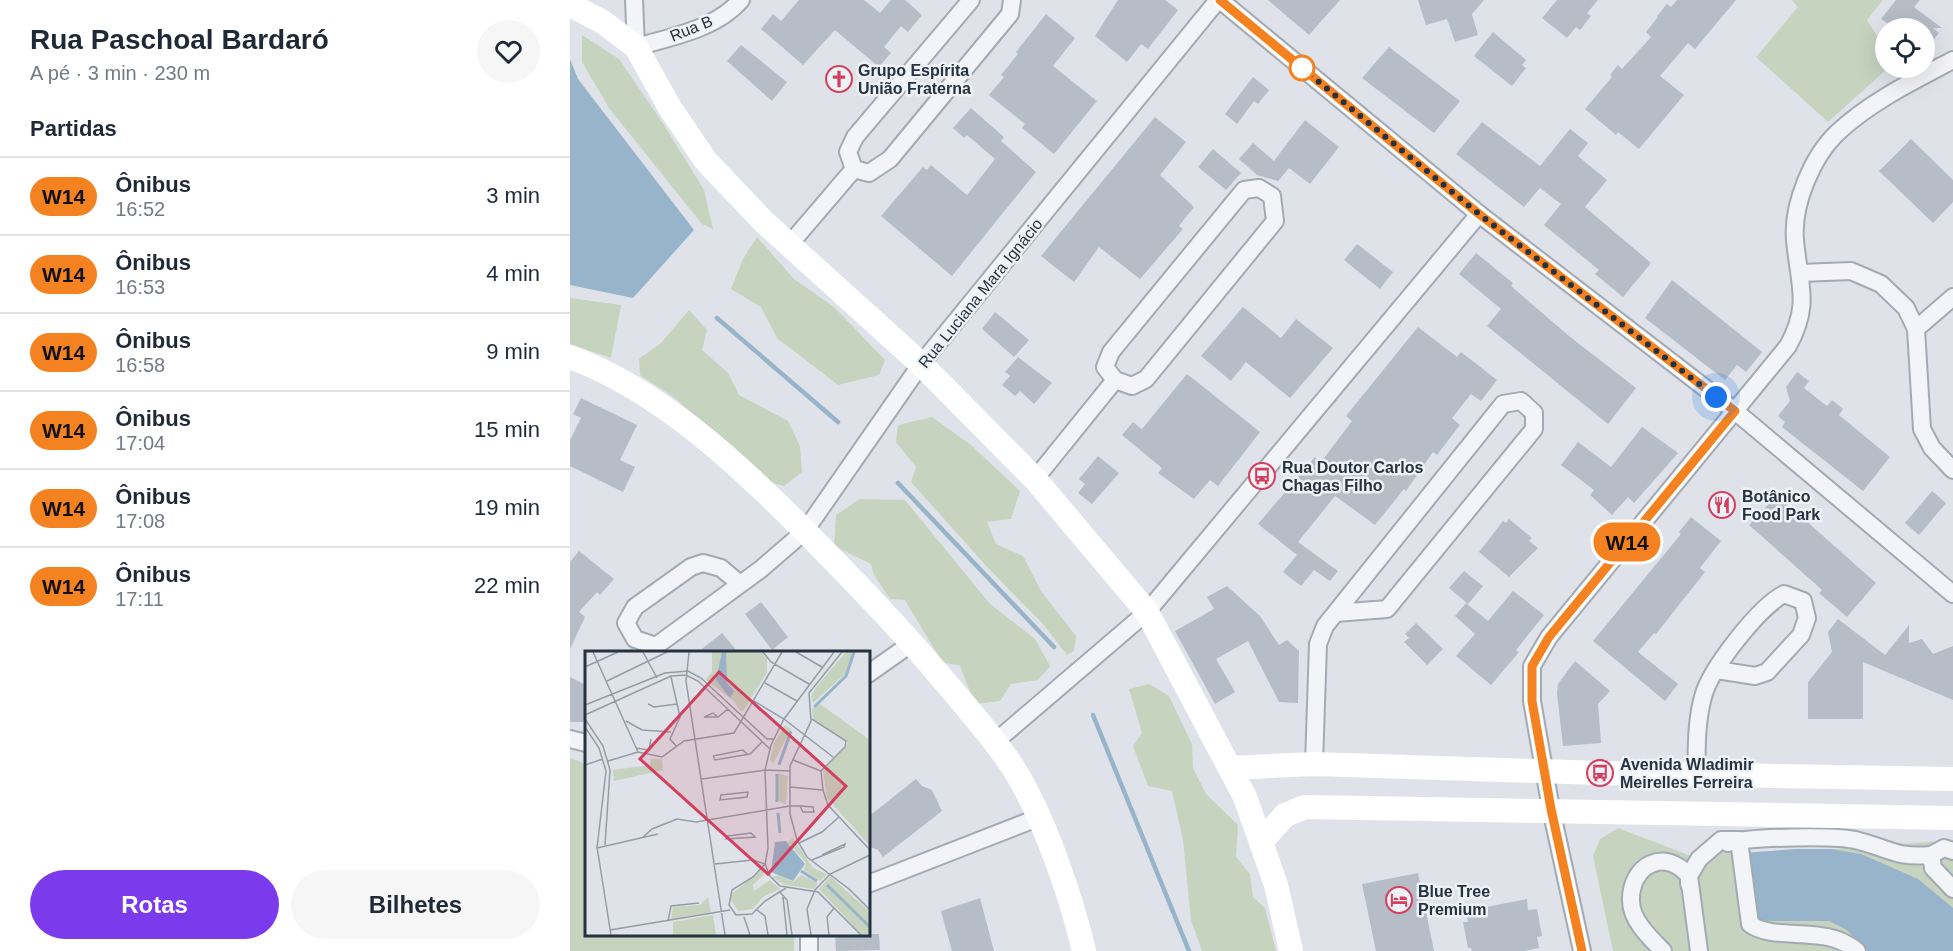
<!DOCTYPE html>
<html lang="pt">
<head>
<meta charset="utf-8">
<style>
  :root { --surface:#fff; --page:#f6f6f7; --text:#1f2937; --muted:#747a83; --line:#e0e1e3; --accent:#7c3aed }
  body { margin:0; font-family:Helvetica,sans-serif; background:var(--page); color:var(--text); height:100vh; display:flex; flex-direction:column; font-size:22px; white-space:nowrap }
  * { box-sizing:border-box; margin:0 }
  p { font-size:20px; color:var(--muted) }
  .icon { flex:none; width:33px; height:33px; fill:none; stroke:currentColor; stroke-width:2; stroke-linecap:round; stroke-linejoin:round }
  .map { position:relative; flex:1; overflow:hidden }
  .details { display:flex; flex-direction:column; background:var(--surface); width:570px }
  .details>* { flex:none }
  .badge { padding:0 12px; border-radius:20px; font-size:21px; line-height:39px }
  .tools { position:absolute; left:1305px; top:18px; display:grid; gap:12px }
  .tools a { display:grid; place-items:center; width:60px; height:60px; border-radius:50%; background:var(--surface); box-shadow:0 6px 24px #0002; font-size:30px }
  .you { position:absolute; width:30px; height:30px; margin:-15px; border:4px solid #fff; border-radius:50%; background:#1a73e8; box-shadow:0 0 0 9px #1a73e833 }
  .map>.badge { position:absolute; translate:-50% -50%; box-shadow:0 0 0 3px #fff }
  h2 { padding:0 30px; font-size:22px; line-height:54px }
  .round { display:grid; place-items:center; flex:none; width:63px; height:63px; border-radius:32px; background:var(--page) }
  .overview { display:flex; align-items:center; justify-content:space-between; height:102px; padding:0 30px }
  h1 { font-size:28px; font-weight:800; line-height:45px }
  .action { display:flex; gap:12px; margin-top:auto; padding:12px 30px }
  .action a { flex:1; height:69px; border-radius:36px; background:var(--accent); color:#fff; font-size:24px; font-weight:800; line-height:69px; text-align:center }
  .action a+a { background:var(--page); color:var(--text) }
  ul { padding:0; list-style:none }
  li { display:flex; align-items:center; gap:18px; height:78px; padding:0 30px; border-top:2px solid var(--line) }
  li div { flex:1 }
  li b { display:block; font-size:22px }
  li em { font-style:normal }
  li .badge { min-width:66px; font-weight:700; text-align:center }
  main { display:flex; flex:1; min-height:0 }
  .map>svg:first-child { display:block }
  .green { fill:#c6d3bf }
  .water { fill:#98b4ca }
  .lines { fill:none; stroke-linecap:round; stroke-linejoin:round }
  .stream { stroke:#98b4ca; stroke-width:4.5 }
  .building { fill:#b6bdc6 }
  .street-casing { stroke:#a4aab3; stroke-width:20 }
  .street { stroke:#f2f4f7; stroke-width:16 }
  .secondary { stroke:#fff; stroke-width:24 }
  .line-casing { stroke:#fff; stroke-width:14 }
  .line { stroke:#f58220; stroke-width:9 }
  .walk { stroke:#273240; stroke-width:6; stroke-dasharray:0 10.8 }
  .stop-dot { fill:#fff; stroke:#f58220; stroke-width:3 }
  .labels { text-anchor:middle; stroke-width:5; stroke-linejoin:round; paint-order:stroke }
  .street-label { font-size:16px; fill:#273240; stroke:#eef2f6 }
  .poi-label { font-size:16px; font-weight:bold; fill:#273240; stroke:#eef2f6; text-anchor:start }
  .inset-river { fill:none; stroke:#98b4ca; stroke-width:3 }
  .inset-road { fill:none; stroke:#959ca5; stroke-width:1.5 }
  .view { fill:#d33f5f; fill-opacity:0.15; stroke:#d33f5f; stroke-width:3 }
  .inset-edge { fill:none; stroke:#273240; stroke-width:3 }
</style>
</head>
<body>
<main>
<section class="details">
<div class="overview"><div><h1>Rua Paschoal Bardaró</h1><p>A pé · 3 min · 230 m</p></div><a class="round"><svg class="icon" aria-label="heart" viewBox="0 0 24 24"><path d="M12 20l-8-8c-3-5 5-10 8-4 3-6 11-1 8 4z"/></svg></a></div>
<h2>Partidas</h2>
<ul>
<li><span class="badge" style="background:#f58220;color:#111">W14</span><div><b>Ônibus</b><p>16:52</p></div><em>3 min</em></li>
<li><span class="badge" style="background:#f58220;color:#111">W14</span><div><b>Ônibus</b><p>16:53</p></div><em>4 min</em></li>
<li><span class="badge" style="background:#f58220;color:#111">W14</span><div><b>Ônibus</b><p>16:58</p></div><em>9 min</em></li>
<li><span class="badge" style="background:#f58220;color:#111">W14</span><div><b>Ônibus</b><p>17:04</p></div><em>15 min</em></li>
<li><span class="badge" style="background:#f58220;color:#111">W14</span><div><b>Ônibus</b><p>17:08</p></div><em>19 min</em></li>
<li><span class="badge" style="background:#f58220;color:#111">W14</span><div><b>Ônibus</b><p>17:11</p></div><em>22 min</em></li>
</ul>
<div class="action"><a>Rotas</a><a>Bilhetes</a></div>
</section>
<div class="map">
<svg width="1383" height="951" viewBox="0 0 1383 951">
  <rect width="100%" height="100%" fill="#dfe3e9"/>
  <!-- green -->
  <g class="green">
    <path d="M1222 0H1313L1297 20 1315 48 1316 68H1318L1258 122 1186 57 1228 7Z"/>
    <path d="M12 35 49 59 94 125 134 190 143 229 132 224 39 108 12 62Z"/>
    <path d="M187 237 224 279 264 307 315 360 309 375 268 385 207 338 191 307 161 289 173 259Z"/>
    <path d="M0 298 51 305 41 358 0 344Z"/>
    <path d="M119 310 137 330 132 350 158 373 169 395 218 421 230 446 232 472 214 486 192 480 105 398 70 375 69 359 91 343Z"/>
    <path d="M362 417 401 445 450 491 441 519 417 522 426 544 453 556 471 591 506 636 504 651 497 655 473 624 418 568 341 482 346 467 326 442 328 425Z"/>
    <path d="M290 499 335 500 420 604 465 639 480 666 468 680 441 684 430 701 405 704 390 666 372 662 335 600 320 599 304 575 301 564 264 546 266 515Z"/>
    <path d="M579 684 599 696 622 744 623 768 636 794 668 825 666 857 680 874 683 897 695 908 706 951H632L621 920 613 840 602 791 578 786 563 746 572 733 559 689Z"/>
    <path d="M0 758 16 764V934L224 935V951H0Z"/>
    <path d="M1048 828 1129 859 1169 840 1172 856 1383 840V951H1043L1023 856 1030 839Z"/>
  </g>
  <!-- water -->
  <g class="water">
    <path d="M0 59 8 79 124 230 63 298 0 285Z"/>
    <path d="M1225 849H1261L1291 854 1348 879 1383 908V951H1297L1277 930 1259 921H1190L1182 908 1173 853Z"/>
  </g>
  <g class="lines">
    <!-- stream -->
    <g class="stream">
      <path d="M147 318 268 422"/>
      <path d="M328 483 484 647"/>
      <path d="M523 715 619 951"/>
    </g>
  </g>
  <!-- building -->
  <g class="building">
    <path d="M229 0H294L310 13 321 0H335L352 15 338 32 331 26 314 47 321 53 309 67 265 30 233 65 191 29 203 14 211 21Z"/>
    <path d="M548 0H595L608 10 578 49 571 44 557 62 525 36Z"/>
    <path d="M698 0H770L739 35Z"/>
    <path d="M848 0H914L902 14 908 35 885 42 877 19 856 25Z"/>
    <path d="M987 0H1028L1017 13 1021 16 1010 30 1006 27 997 38 972 18Z"/>
    <path d="M1107 0H1166L1125 49 1118 43 1090 76 1114 95 1069 149 1048 132 1046 135 1015 109 1042 77 1040 75 1048 65 1052 69 1081 37 1076 32 1088 17 1087 16 1097 4 1101 7Z"/>
    <path d="M1326 0H1350L1344 7 1372 28H1363L1369 33 1354 51V28H1324L1311 19Z"/>
    <path d="M476 14 505 38 483 66 527 101 484 154 452 128 455 124 419 95 434 77 431 75 448 54 446 52Z"/>
    <path d="M923 32 956 60 952 65 956 68 942 86 904 56Z"/>
    <path d="M171 45 217 82 202 101 157 61Z"/>
    <path d="M819 47 890 101 864 133 792 78Z"/>
    <path d="M683 77 699 90 688 104 684 101 667 124 655 114Z"/>
    <path d="M401 108 434 137 431 141 466 172 382 276 311 216 353 167 357 170 361 165 397 195 425 159 397 135 394 138 383 128Z"/>
    <path d="M585 117 616 142 590 175 624 207 609 226 613 229 570 279 529 247 504 282 471 256Z"/>
    <path d="M735 120 769 147 740 184 719 168 708 181 687 175 669 159 683 143 704 161Z"/>
    <path d="M912 122 970 166 1000 129 1018 143 1008 156 1037 180 1015 207 1081 263 1053 297 1025 274 1029 270 974 225 991 204 970 188 954 207 886 154Z"/>
    <path d="M1341 139 1383 180V202L1363 223 1309 171Z"/>
    <path d="M643 149 671 173 656 190 628 167Z"/>
    <path d="M787 244 823 272 810 289 774 260Z"/>
    <path d="M906 253 943 283 941 286 999 336 1066 388 1038 424 917 326 931 309 889 274Z"/>
    <path d="M1102 280 1192 352 1176 372 1167 365 1155 380 1075 318Z"/>
    <path d="M673 307 711 338 726 319 763 348 720 398 676 362 661 381 631 356Z"/>
    <path d="M425 312 459 340 444 357 412 329Z"/>
    <path d="M848 327 887 357 891 352 927 380 911 401 901 394 882 418 890 425 867 455 863 452 836 491 834 489 805 525 765 496 728 542 768 571 760 581 744 570 731 586 713 572 727 555 688 524 745 457 751 462 782 421 776 416Z"/>
    <path d="M448 357 482 383 464 404 450 391 445 396 432 385 440 376 435 372Z"/>
    <path d="M1227 372 1239 381 1234 388 1257 406 1262 400 1273 409 1269 415 1320 457 1293 491 1212 427 1215 422 1208 416 1220 401 1216 387Z"/>
    <path d="M617 374 690 432 648 486 640 480 624 499 588 473 592 468 552 435 563 422 572 429Z"/>
    <path d="M11 398 67 425 50 460 65 467 53 492 0 466V440L11 418 3 414Z"/>
    <path d="M1072 427 1108 453 1064 503 1058 497 1042 515 1020 495 1024 490 991 465 1008 442 1041 467Z"/>
    <path d="M528 456 549 473 522 504 508 493 515 484 509 479Z"/>
    <path d="M1362 491 1376 503 1349 535 1335 523Z"/>
    <path d="M1207 495 1306 583 1277 617 1249 593 1252 590 1179 525Z"/>
    <path d="M1121 517 1151 541 1130 568 1135 572 1086 634 1084 633 1068 652 1108 684 1095 701 1023 641 1111 534 1109 532Z"/>
    <path d="M939 519 962 538 959 541 968 548 939 577 909 552 933 521 936 523Z"/>
    <path d="M9 551 44 579 30 595 27 592 9 612 15 617 0 649V562Z"/>
    <path d="M894 571 913 586 898 604 879 588Z"/>
    <path d="M657 586 690 616 709 645 717 640 729 651 728 703 709 702 678 641 646 659 665 692 645 704 605 631 644 609 637 597Z"/>
    <path d="M943 591 974 615 946 650 949 652 921 685 886 656 905 634 885 616 896 603 918 621Z"/>
    <path d="M191 602 218 637 202 650 175 614Z"/>
    <path d="M1268 619 1315 655 1339 625V643L1352 639 1363 654 1383 646V700L1293 662V719H1238V682L1262 652 1258 632Z"/>
    <path d="M846 623 873 649 857 665 834 642 839 638 835 634Z"/>
    <path d="M152 633 168 652H128Z"/>
    <path d="M1005 661 1040 691 1028 704 1031 743 993 746 987 693 988 684Z"/>
    <path d="M0 677 16 685V722H0Z"/>
    <path d="M346 779 352 786 362 790 372 811 313 857 308 850 298 846V817Z"/>
    <path d="M848 873 864 951H806L792 884Z"/>
    <path d="M410 898 424 951H382L371 911Z"/>
    <path d="M957 899 958 910 967 909 972 936 967 937 969 948 954 951H902L901 948H898L893 922H898L896 911Z"/>
    <path d="M265 934H309L310 950 266 951Z"/>
  </g>
  <g class="lines">
    <defs>
      <g id="street">
        <path d="M64 0 66 47C101 37 146 29 171 0"/>
        <path d="M401 0 285 137 278 152 284 169 299 173 320 159 440 14 442 0"/>
        <path d="M650 0 909 214 1165 411 1383 594"/>
        <path d="M689 188 702 196 705 221 576 379 562 386 545 380 535 367 541 352 674 190Z"/>
        <path d="M219 245 284 169"/>
        <path d="M1230 273 1281 271 1311 284 1336 308 1346 329 1352 429 1362 448 1383 470"/>
        <path d="M1346 329 1383 297"/>
        <path d="M465 479 545 380"/>
        <path d="M170 584 151 568 133 563 121 567 65 607 56 623 65 639 86 646 191 569 235 531 351 364 648 0"/>
        <path d="M298 674 342 643"/>
        <path d="M0 739 16 743"/>
        <path d="M425 742 577 612 909 214"/>
        <path d="M744 764 748 644 755 626 933 404 951 401 964 413V429L817 609 766 613"/>
        <path d="M1127 775C1126 749 1126 722 1133 697 1140 669 1189 607 1214 594L1233 601 1237 618 1231 635 1197 672 1185 676 1147 670"/>
        <path d="M1158 843C1179 837 1268 835 1289 841 1320 849 1326 858 1361 855L1363 868 1383 889"/>
        <path d="M1361 855 1374 848 1383 851"/>
        <path d="M298 884 470 817"/>
        <path d="M239 934V951"/>
        <path d="M1012 951 981 809 962 701V666L979 637 1218 346C1241 304 1229 285 1225 240 1222 205 1242 157 1267 133 1300 102 1343 81 1383 60"/>
        <path d="M1093 951C1080 938 1061 920 1061 901 1060 865 1095 847 1119 876V884"/>
        <path d="M1129 951 1119 876 1129 859 1151 840H1169L1180 924C1206 943 1255 923 1287 951"/>
      </g>
    </defs>
    <!-- street casing -->
    <use href="#street" class="street-casing"/>
    <!-- street -->
    <use href="#street" class="street"/>
    <!-- secondary -->
    <g class="secondary">
      <path d="M0 5 33 22 66 47 100 108 136 161 194 222 351 364 465 479 577 612 675 797 706 885 721 951"/>
      <path d="M0 357C90 390 169 465 235 531 282 579 328 626 371 677 396 707 423 736 444 769 474 817 501 896 514 951"/>
      <path d="M660 768 744 764 1030 773 1383 779"/>
      <path d="M692 841 715 815 735 807 1383 818"/>
    </g>
  </g>
  <g class="lines">
    <defs>
      <path id="line" d="M650 0 909 214 1165 411 979 637 962 666V701L981 809 1012 951"/>
    </defs>
    <!-- line casing -->
    <use href="#line" class="line-casing"/>
    <!-- line -->
    <use href="#line" class="line"/>
    <!-- walk -->
    <path class="walk" d="M732 68 909 214 1146 397"/>
  </g>
  <!-- icons -->
  <defs>
    <symbol id="church-ring" viewBox="-11 -11 22 22"><circle r="9.5" fill="#eef2f6" stroke="#d33f5f" stroke-width="1.5"/><path d="M-1.2-6h2.4v3.5h3.3v2.4h-3.3V6h-2.4V-.1h-3.3v-2.4h3.3Z" fill="#d33f5f"/></symbol>
    <symbol id="bus-ring" viewBox="-11 -11 22 22"><circle r="9.5" fill="#eef2f6" stroke="#d33f5f" stroke-width="1.5"/><path d="M-5-6H5V4H4V6H2V4H-2V6H-4V4H-5ZM-3.5-4V0h7V-4ZM-3.5 1.2v1.5H-2V1.2ZM2 1.2v1.5H3.5V1.2Z" fill="#d33f5f"/></symbol>
    <symbol id="restaurant-ring" viewBox="-11 -11 22 22"><circle r="9.5" fill="#eef2f6" stroke="#d33f5f" stroke-width="1.5"/><path d="M-5-6h1v4h1v-4h1v4h1v-4h1v5L-1.5 .5V6h-2V.5L-5-1ZM5-6V6H3V1.5H1.5Q1.5-4 5-6Z" fill="#d33f5f"/></symbol>
    <symbol id="hotel-ring" viewBox="-11 -11 22 22"><circle r="9.5" fill="#eef2f6" stroke="#d33f5f" stroke-width="1.5"/><path d="M-6-4.5h1.5V1H6V5H4.5V3h-9V5H-6ZM-4 0a1.8 1.8 0 1 1 3.6 0ZM.5 0V-2.5h3Q6-2.5 6 0Z" fill="#d33f5f"/></symbol>
  </defs>
  <g fill-rule="evenodd">
    <use href="#church-ring" x="254" y="64" width="30" height="30"/>
    <use href="#bus-ring" x="677" y="461" width="30" height="30"/>
    <use href="#restaurant-ring" x="1137" y="490" width="30" height="30"/>
    <use href="#bus-ring" x="1015" y="758" width="30" height="30"/>
    <use href="#hotel-ring" x="814" y="885" width="30" height="30"/>
  </g>
  <!-- markers -->
  <circle class="stop-dot" cx="732" cy="68" r="12"/>
  <g class="labels">
    <!-- street labels -->
    <g class="street-label">
      <text transform="translate(121 28) rotate(-22)" y="6">Rua B</text>
      <text transform="translate(410 293) rotate(-51)" y="6">Rua Luciana Mara Ignácio</text>
    </g>
    <!-- poi labels -->
    <g class="poi-label">
      <text x="288" y="76">Grupo Espírita<tspan x="288" dy="18">União Fraterna</tspan></text>
      <text x="712" y="473">Rua Doutor Carlos<tspan x="712" dy="18">Chagas Filho</tspan></text>
      <text x="1172" y="502">Botânico<tspan x="1172" dy="18">Food Park</tspan></text>
      <text x="1050" y="770">Avenida Wladimir<tspan x="1050" dy="18">Meirelles Ferreira</tspan></text>
      <text x="848" y="897">Blue Tree<tspan x="848" dy="18">Premium</tspan></text>
    </g>
  </g>
  <!-- overview -->
  <g transform="translate(15 651)">
    <rect width="285" height="285" fill="#dfe3e9"/>
    <path d="M127 1H176L182 8V21L159 59 155 60 150 51 120 28 127 21ZM261 1H268L260 23 228 52 226 45 231 36ZM235 53 285 89V195L242 147 238 120 263 92 228 67 227 58ZM200 74 206 78 188 113 185 109 189 92ZM66 108H77L78 119 29 130 28 119 65 114ZM193 122 203 125 201 154 193 149ZM208 187 228 217 242 223 235 230 219 219 221 212 203 191ZM178 217 179 224 168 234 169 240 185 229 195 238 178 246 168 258 153 260 146 249 147 243ZM194 224 208 231 216 224 233 232 229 238 200 234 187 226ZM245 225 285 261V284H277L234 238ZM123 246 126 261 86 268 88 256 115 254ZM128 264 131 284H88V271Z" fill="#c6d3bf"/>
    <path d="M137 1H141L142 32 149 40 145 47 131 29ZM201 190 220 213 208 230 186 221 190 191Z" fill="#98b4ca"/>
    <path class="inset-river" d="M229 56 261 25 269 1M194 114 206 80M192 123V151M193 162 195 182M216 220 232 230M242 234 285 276"/>
    <path class="inset-road" d="M8 1 53 101M58 1 72 27M104 1 101 30 140 284M178 1 186 11 224 33M211 1 237 16M249 1 199 68 186 94 180 119 183 197 180 213 185 225 195 235 233 241 276 284M257 1 224 42 226 70 205 115V163L212 189 222 206 264 238 285 259M0 16 33 1M86 26 95 66 85 88 92 96M22 30 82 1M180 32 212 50M169 50 199 68 248 106M63 53 69 56 92 53M0 54 80 22 103 20 116 27 182 88H189M0 64 86 25 101 24 113 30 185 98M133 66 128 62 119 66H133L143 58M0 68 18 95 25 119 20 194M227 68 261 90 260 96 236 120 238 139 243 154 285 199M41 70 57 79 86 81M0 76 14 97 21 120 12 197 73 183M51 97 64 99 66 88M128 105 130 109 165 103 177 91M128 105 158 99 162 103M208 109 236 120M23 110 53 101 77 106 99 90 149 82 197 1M0 114 18 108M117 128 180 119 205 120M205 136 238 139M163 141 162 146 135 149 136 144ZM166 182 170 186 141 188 143 185ZM57 187 67 178 92 168 111 171 205 155H215L228 156 229 161H218L215 155M214 192 237 181 254 166M12 196 26 284M227 209 259 196 260 193 237 204M130 213 168 209 180 213 168 226 147 239 144 254 151 264 167 263 180 250 201 237M194 240 202 249 207 284M198 246 202 284M172 259 180 265 183 284M159 266 165 284M83 270 86 255 114 252M25 279 145 259M226 284 222 258 230 239 245 223 285 204M244 284 242 266 249 257"/>
    <path class="view" d="M134 21 261 135 183 223 55 108Z"/>
    <rect width="285" height="285" class="inset-edge"/>
  </g>
</svg>
<div class="tools">
<a><svg class="icon" aria-label="locate" viewBox="0 0 24 24"><circle cx="12" cy="12" r="6"/><path d="M12 2v4M12 18v4M2 12h4M18 12h4"/></svg></a>
</div>
<div class="you" style="left:1146px;top:397px"></div>
<b class="badge" style="left:1057px;top:542px;background:#f58220;color:#111">W14</b>
</div>
</main>
</body>
</html>
